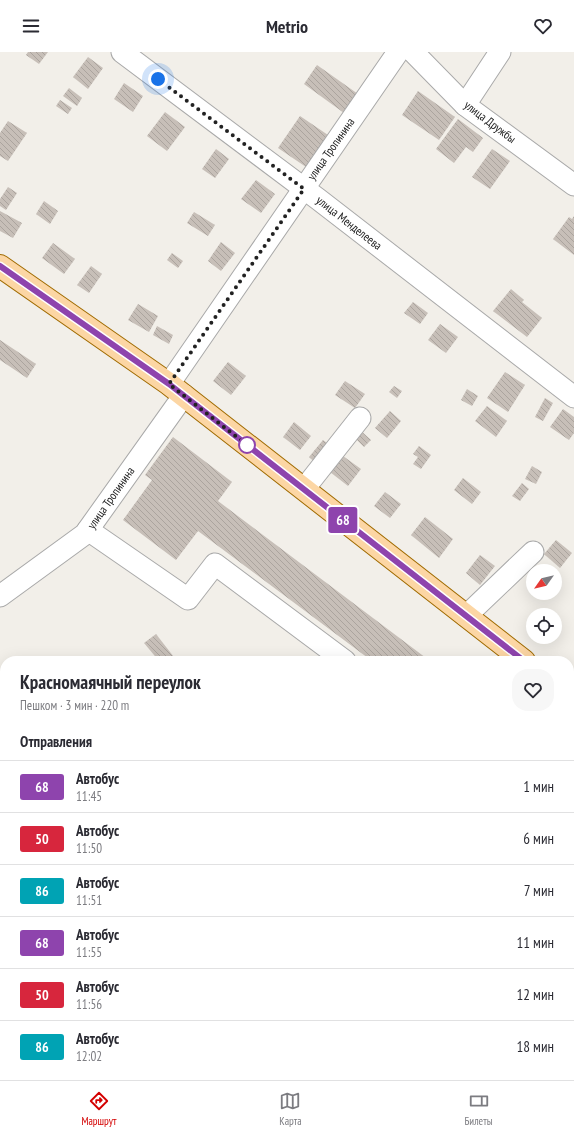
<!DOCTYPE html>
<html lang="ru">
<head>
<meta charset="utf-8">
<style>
  :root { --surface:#fff; --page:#f7f7f7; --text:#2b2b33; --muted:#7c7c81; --line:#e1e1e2; --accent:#d40000 }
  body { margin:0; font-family:"PT Sans Narrow",sans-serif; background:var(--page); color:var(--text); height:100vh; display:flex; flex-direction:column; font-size:15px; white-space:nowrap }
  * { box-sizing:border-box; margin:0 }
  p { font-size:13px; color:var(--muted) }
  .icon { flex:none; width:22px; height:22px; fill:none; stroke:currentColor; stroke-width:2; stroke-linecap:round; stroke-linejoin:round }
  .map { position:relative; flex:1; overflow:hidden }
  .drawer { position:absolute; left:0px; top:604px; width:574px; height:424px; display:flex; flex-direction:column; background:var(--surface); border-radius:16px 16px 0 0; box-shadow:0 4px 16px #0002 }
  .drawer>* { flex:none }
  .badge { padding:0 8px; border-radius:3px; font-size:14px; line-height:26px }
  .needle { width:26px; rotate:236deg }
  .controls { position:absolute; left:526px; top:512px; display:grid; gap:8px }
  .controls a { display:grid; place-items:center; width:36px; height:36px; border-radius:50%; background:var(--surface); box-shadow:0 4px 16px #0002; font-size:20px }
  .you { position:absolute; width:20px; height:20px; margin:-10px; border:3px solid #fff; border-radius:50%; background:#1a73e8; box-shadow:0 0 0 6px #1a73e833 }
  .map>.badge { position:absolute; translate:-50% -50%; box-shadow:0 0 0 2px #fff }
  h2 { padding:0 20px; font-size:15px; line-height:36px }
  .round { display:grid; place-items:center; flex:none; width:42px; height:42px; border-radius:16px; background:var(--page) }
  .overview { display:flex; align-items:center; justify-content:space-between; height:68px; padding:0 20px }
  h1 { font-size:19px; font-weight:600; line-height:30px }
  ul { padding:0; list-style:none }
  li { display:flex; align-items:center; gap:12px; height:52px; padding:0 20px; border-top:1px solid var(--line) }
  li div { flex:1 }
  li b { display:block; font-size:15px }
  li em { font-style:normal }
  li .badge { min-width:44px; font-weight:700; text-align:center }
  header { display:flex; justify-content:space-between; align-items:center; height:52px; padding:0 20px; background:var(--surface); font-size:18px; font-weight:600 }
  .menu { display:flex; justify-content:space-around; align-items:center; height:56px; border-top:1px solid var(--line); background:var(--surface); font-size:11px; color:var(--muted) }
  .menu a { display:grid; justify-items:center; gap:2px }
  .menu .current { color:var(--accent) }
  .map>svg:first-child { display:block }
  .building { fill:url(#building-back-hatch) }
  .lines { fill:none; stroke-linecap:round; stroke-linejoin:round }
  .minor-casing { stroke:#a9a9a9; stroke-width:23 }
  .major-casing { stroke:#a06b00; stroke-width:24 }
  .minor { stroke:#fff; stroke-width:21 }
  .major { stroke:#fcd6a4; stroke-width:22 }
  .line-casing { stroke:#fff; stroke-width:9 }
  .line { stroke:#8e44ad; stroke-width:6 }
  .walk { stroke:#222; stroke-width:4; stroke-dasharray:0 7.2 }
  .stop-dot { fill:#fff; stroke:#8e44ad; stroke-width:2 }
  .labels { text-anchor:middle; stroke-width:4; stroke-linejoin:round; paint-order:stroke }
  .street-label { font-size:12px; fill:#222; stroke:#fff }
</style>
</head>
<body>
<header><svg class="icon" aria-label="menu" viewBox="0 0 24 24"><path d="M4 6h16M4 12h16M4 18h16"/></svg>Metrio<svg class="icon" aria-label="heart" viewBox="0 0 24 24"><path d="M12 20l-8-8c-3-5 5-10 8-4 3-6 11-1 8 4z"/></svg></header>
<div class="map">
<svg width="574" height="1028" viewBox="0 0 574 1028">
  <defs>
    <pattern id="building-back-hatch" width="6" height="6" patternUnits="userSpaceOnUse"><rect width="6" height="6" fill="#c7bfb8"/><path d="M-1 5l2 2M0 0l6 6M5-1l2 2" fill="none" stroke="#aba49e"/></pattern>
  </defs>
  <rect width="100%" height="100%" fill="#f2efe9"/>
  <!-- building -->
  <g class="building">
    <path d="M28 0H48L39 12 26 3Z"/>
    <path d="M88 5 103 16 88 37 73 25Z"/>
    <path d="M317 13 358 42 344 61 304 32Z"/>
    <path d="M124 31 143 44 133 60 114 47Z"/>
    <path d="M69 36 82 46 77 54 63 44Z"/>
    <path d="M418 39 455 65 439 88 402 63Z"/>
    <path d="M60 48 72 56 68 62 56 54Z"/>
    <path d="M165 60 185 75 167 99 147 84Z"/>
    <path d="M300 64 328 83 306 115 278 96Z"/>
    <path d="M458 67 483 86 473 100 466 95 454 111 436 97Z"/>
    <path d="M8 69 27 81 8 109 0 104V81Z"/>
    <path d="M216 97 229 107 215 126 202 117Z"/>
    <path d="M492 97 510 109 490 137 472 125Z"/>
    <path d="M256 128 275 142 261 161 241 147Z"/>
    <path d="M8 135 17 141 6 158 0 154V147Z"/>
    <path d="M44 149 58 159 50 172 36 162Z"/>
    <path d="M0 159 22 171 13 186 0 179Z"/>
    <path d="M194 160 215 173 208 184 187 171Z"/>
    <path d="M574 164V203L553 187 569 165 572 167Z"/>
    <path d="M221 190 235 201 221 219 208 209Z"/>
    <path d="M53 191 75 207 64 222 42 206Z"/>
    <path d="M172 201 183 209 178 216 167 208Z"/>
    <path d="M91 214 102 222 89 241 77 233Z"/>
    <path d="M511 237 524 248 522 250 542 266 527 285 493 259Z"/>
    <path d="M413 250 428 261 420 272 404 261Z"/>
    <path d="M138 252 158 264 149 280 128 268Z"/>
    <path d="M440 272 458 285 446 301 428 288Z"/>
    <path d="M157 274 173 283 169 292 153 283Z"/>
    <path d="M0 288 36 312 27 326 0 308Z"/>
    <path d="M228 310 246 324 231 343 213 329Z"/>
    <path d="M505 320 525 333 508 360 487 346Z"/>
    <path d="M345 329 365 342 355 356 335 343Z"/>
    <path d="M394 334 402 339 397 346 389 340Z"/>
    <path d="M467 337 478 344 472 354 461 348Z"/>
    <path d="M545 346 553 351 543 369 535 365Z"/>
    <path d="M487 354 507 369 496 385 475 369Z"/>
    <path d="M563 357 574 365V381L569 388 550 375Z"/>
    <path d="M390 359 401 369 387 386 375 376Z"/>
    <path d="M294 370 311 384 300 398 283 385Z"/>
    <path d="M359 377 371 388 364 395 353 384Z"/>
    <path d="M173 385 232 430 218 449 430 609H372L198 479 176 508 123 468 152 428 145 423Z"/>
    <path d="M323 388 331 394 317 412 309 405Z"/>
    <path d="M419 394 431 403 421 417 413 412 418 405 413 402Z"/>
    <path d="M343 404 361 417 348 434 330 420Z"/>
    <path d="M532 414 542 420 536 432 525 427Z"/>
    <path d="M463 426 481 440 472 452 454 438Z"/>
    <path d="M522 431 529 437 520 449 512 444Z"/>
    <path d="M385 440 401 452 390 466 374 454Z"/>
    <path d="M425 465 453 487 439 506 411 483Z"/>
    <path d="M556 488 572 501 560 516 544 502Z"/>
    <path d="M480 503 495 514 480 533 466 521Z"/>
    <path d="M156 582 177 609H159L144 591Z"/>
    <path d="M0 733 5 740 0 744Z"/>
    <path d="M4 813 5 816V848L2 850 0 847V816Z"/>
    <path d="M574 897V934L569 940V903Z"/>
    <path d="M5 937V969L0 961V940Z"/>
    <path d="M313 1023H328L331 1028H315Z"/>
    <path d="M494 1023H503L510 1028H491Z"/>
  </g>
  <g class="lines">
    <defs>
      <g id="minor">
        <path d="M122 0 318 147 574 345"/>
        <path d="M413 0 465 53 574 133"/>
        <path d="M465 53 500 0"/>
        <path d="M169 332 398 0"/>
        <path d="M304 437 360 366"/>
        <path d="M88 478 188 547 215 512 345 609"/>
        <path d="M0 544 85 482 184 343"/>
        <path d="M466 564 533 500"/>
        <path d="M0 775 5 771"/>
        <path d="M569 799 574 803"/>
        <path d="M569 842 574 839"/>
        <path d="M0 894 5 902"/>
        <path d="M85 1023 89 1028"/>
        <path d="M129 1028 136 1023"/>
        <path d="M409 1028 413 1023"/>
      </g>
      <g id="major">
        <path d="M0 214 169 332 524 609"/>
        <path d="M569 643 574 647"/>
      </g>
    </defs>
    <!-- minor casing -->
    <use href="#minor" class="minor-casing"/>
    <!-- major casing -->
    <use href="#major" class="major-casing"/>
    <!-- minor -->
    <use href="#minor" class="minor"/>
    <!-- major -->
    <use href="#major" class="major"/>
  </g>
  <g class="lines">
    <defs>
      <path id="line" d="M0 214 169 332 524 609"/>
    </defs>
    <!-- line casing -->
    <use href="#line" class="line-casing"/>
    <!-- line -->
    <use href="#line" class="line"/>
    <!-- walk -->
    <path class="walk" d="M158 27 304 137 169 332 247 393"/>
  </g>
  <!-- markers -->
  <circle class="stop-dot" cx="247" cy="393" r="8"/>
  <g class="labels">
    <!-- street labels -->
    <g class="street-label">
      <text transform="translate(490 70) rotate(37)" y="4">улица Дружбы</text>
      <text transform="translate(331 97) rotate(-55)" y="4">улица Тропинина</text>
      <text transform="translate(349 171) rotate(38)" y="4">улица Менделеева</text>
      <text transform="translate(111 446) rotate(-55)" y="4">улица Тропинина</text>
    </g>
  </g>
</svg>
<div class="controls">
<a><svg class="needle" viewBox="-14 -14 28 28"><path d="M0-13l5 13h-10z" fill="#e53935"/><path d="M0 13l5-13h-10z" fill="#7c7c81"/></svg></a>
<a><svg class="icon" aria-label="locate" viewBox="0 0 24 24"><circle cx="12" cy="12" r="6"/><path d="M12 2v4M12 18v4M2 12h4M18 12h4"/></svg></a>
</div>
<div class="you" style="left:158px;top:27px"></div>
<b class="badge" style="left:343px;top:468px;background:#8e44ad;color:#fff">68</b>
<section class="drawer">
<div class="overview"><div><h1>Красномаячный переулок</h1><p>Пешком · 3 мин · 220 m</p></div><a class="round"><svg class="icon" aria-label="heart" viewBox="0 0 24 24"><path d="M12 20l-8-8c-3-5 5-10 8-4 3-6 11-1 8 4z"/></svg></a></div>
<h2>Отправления</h2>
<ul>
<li><span class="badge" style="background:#8e44ad;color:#fff">68</span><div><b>Автобус</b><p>11:45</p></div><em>1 мин</em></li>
<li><span class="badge" style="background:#d7263d;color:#fff">50</span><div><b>Автобус</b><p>11:50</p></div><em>6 мин</em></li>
<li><span class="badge" style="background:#00a3b4;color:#fff">86</span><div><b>Автобус</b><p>11:51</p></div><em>7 мин</em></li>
<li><span class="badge" style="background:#8e44ad;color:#fff">68</span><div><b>Автобус</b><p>11:55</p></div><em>11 мин</em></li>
<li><span class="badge" style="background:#d7263d;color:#fff">50</span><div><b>Автобус</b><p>11:56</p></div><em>12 мин</em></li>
<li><span class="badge" style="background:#00a3b4;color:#fff">86</span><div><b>Автобус</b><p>12:02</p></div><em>18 мин</em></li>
</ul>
</section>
</div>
<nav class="menu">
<a class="current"><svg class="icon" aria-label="directions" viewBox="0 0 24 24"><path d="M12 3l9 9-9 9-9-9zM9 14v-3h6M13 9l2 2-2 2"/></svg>Маршрут</a>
<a><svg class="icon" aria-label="map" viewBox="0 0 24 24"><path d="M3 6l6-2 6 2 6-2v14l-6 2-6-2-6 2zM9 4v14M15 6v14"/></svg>Карта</a>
<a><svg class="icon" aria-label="tickets" viewBox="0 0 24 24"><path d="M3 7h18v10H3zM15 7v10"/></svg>Билеты</a>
</nav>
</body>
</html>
